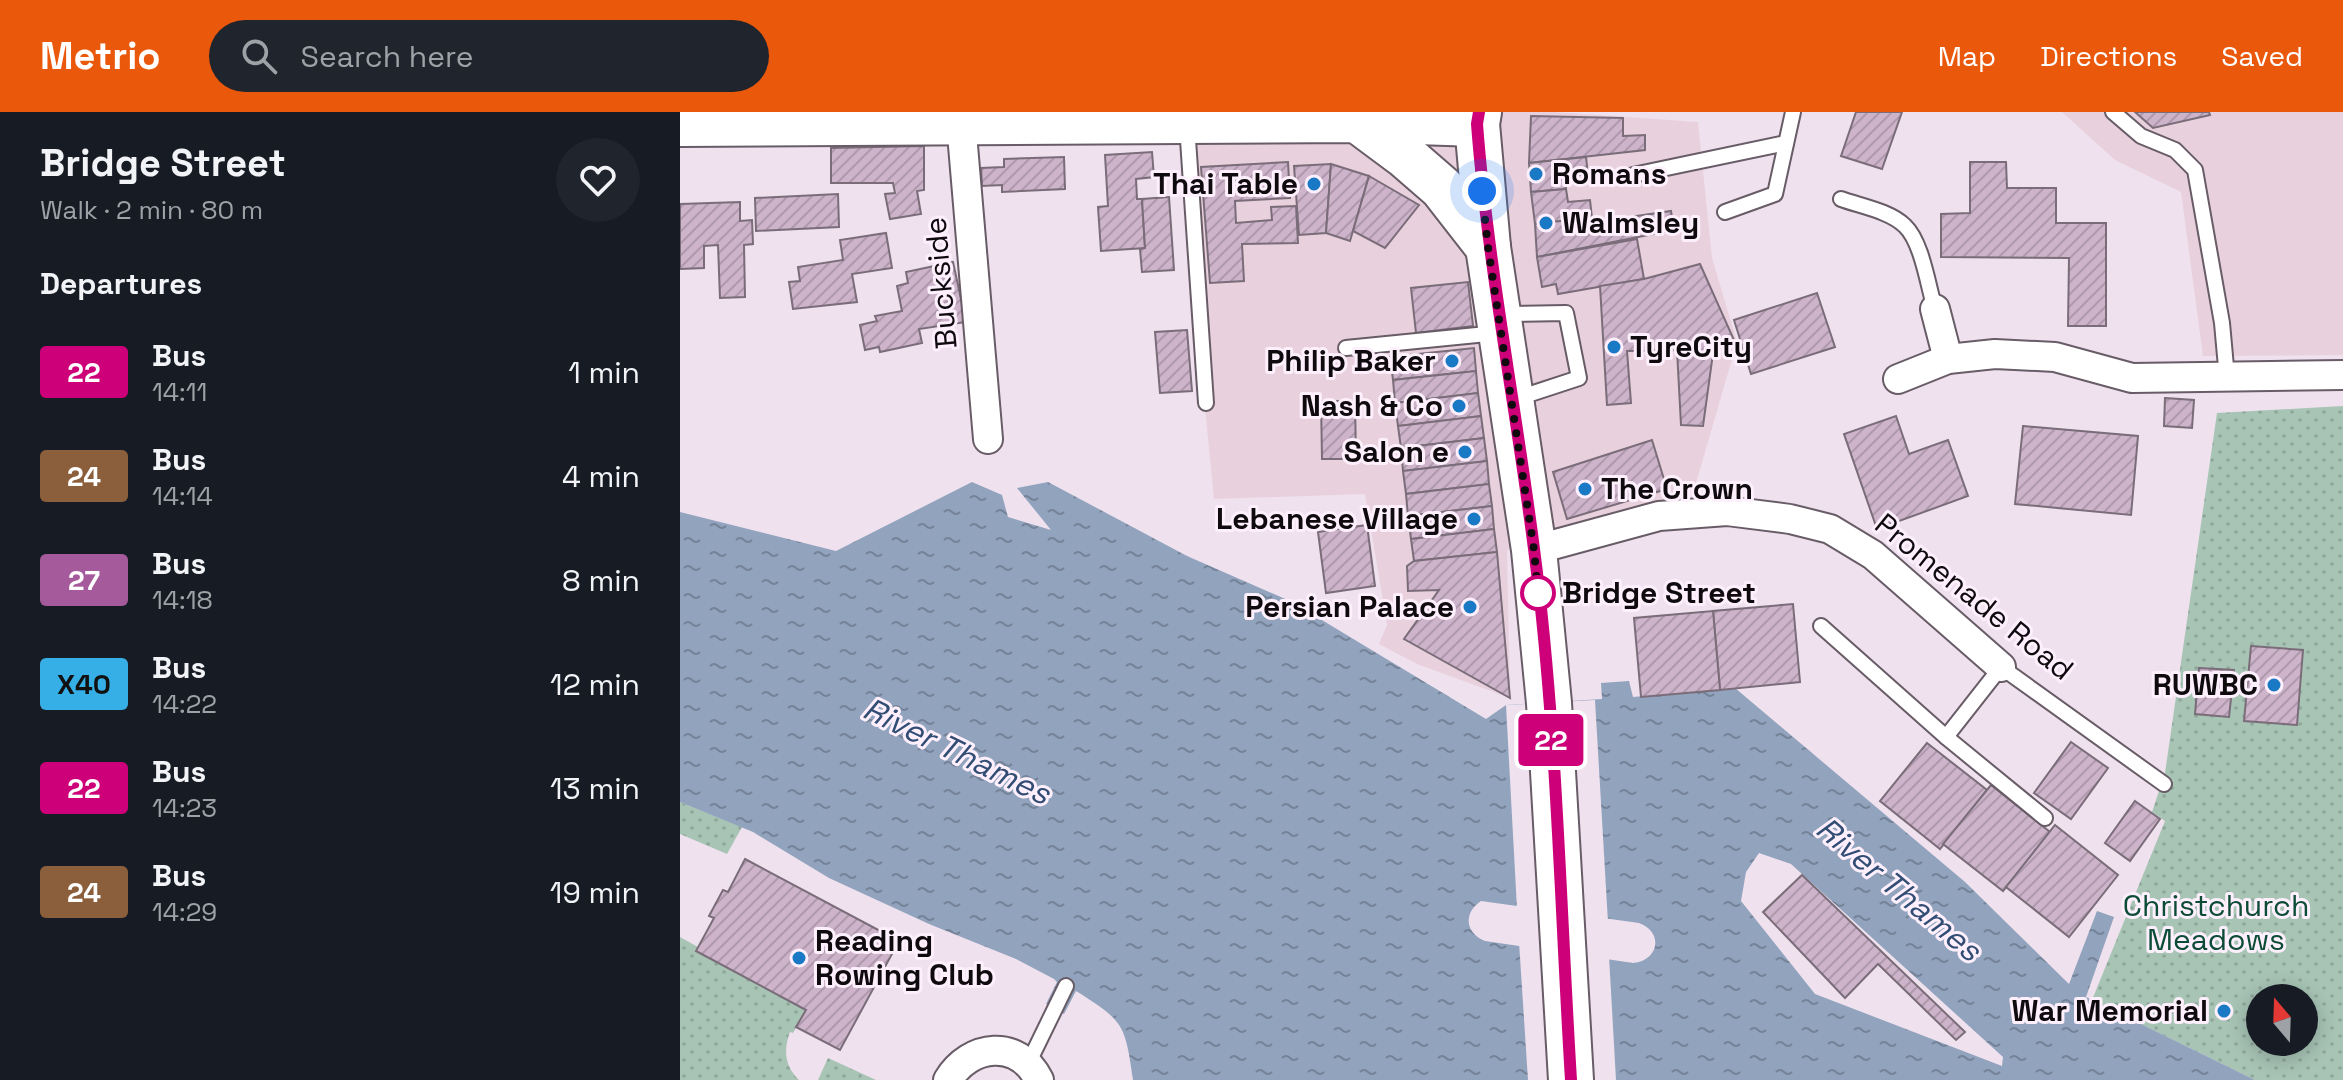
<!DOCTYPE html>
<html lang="en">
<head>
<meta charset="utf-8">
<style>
  :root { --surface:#171b24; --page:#20242c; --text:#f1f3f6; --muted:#9ea1a6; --accent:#ea580c }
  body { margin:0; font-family:"Space Grotesk",sans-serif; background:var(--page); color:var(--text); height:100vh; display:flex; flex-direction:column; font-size:30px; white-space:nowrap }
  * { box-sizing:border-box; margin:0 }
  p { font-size:26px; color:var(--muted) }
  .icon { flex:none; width:44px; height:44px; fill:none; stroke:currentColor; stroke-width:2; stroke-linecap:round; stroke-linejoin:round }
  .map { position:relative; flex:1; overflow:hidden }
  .side { display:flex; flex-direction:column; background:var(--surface); width:680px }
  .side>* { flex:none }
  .badge { padding:0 16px; border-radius:6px; font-size:28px; line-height:52px }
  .needle { width:52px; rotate:341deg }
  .controls { position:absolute; left:1566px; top:872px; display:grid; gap:16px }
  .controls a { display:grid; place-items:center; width:72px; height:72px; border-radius:50%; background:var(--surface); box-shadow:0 4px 20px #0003; font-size:40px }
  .you { position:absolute; width:40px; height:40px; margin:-20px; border:6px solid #fff; border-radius:50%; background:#1a73e8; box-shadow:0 0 0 12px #1a73e833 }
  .map>.badge { position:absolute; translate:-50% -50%; box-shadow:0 0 0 4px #fff }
  h2 { padding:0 40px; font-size:30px; line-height:72px }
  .round { display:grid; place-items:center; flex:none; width:84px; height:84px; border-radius:42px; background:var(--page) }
  .overview { display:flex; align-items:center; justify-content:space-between; height:136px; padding:0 40px }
  h1 { font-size:38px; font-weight:600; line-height:60px }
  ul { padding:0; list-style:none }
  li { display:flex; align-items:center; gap:24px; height:104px; padding:0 40px }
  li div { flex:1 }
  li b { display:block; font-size:30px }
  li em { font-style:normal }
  li .badge { min-width:88px; font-weight:700; text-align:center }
  header { display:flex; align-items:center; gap:48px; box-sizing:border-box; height:112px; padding:0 40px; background:var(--accent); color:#fff }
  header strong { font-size:38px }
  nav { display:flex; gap:44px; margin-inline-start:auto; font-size:28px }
  .search { width:560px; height:72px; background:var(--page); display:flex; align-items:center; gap:20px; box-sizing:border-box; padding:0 28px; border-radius:44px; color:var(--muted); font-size:30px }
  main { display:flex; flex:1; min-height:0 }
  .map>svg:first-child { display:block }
  .commercial { fill:#e8d1dd }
  .grass { fill:url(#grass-dots); fill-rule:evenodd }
  .water { fill:url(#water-ripples); fill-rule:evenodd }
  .pier { fill:#efe1ee }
  .building { fill:url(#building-hatch); stroke:#7a6d79; stroke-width:2 }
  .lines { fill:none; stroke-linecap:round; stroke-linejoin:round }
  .service-casing { stroke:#685c67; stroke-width:18 }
  .minor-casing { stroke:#685c67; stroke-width:32 }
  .primary-casing { stroke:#685c67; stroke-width:48 }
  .service { stroke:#fff; stroke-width:14 }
  .minor { stroke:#fff; stroke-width:28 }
  .primary { stroke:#fff; stroke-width:44 }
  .line-casing { stroke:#fff; stroke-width:18 }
  .line { stroke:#cd007a; stroke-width:12 }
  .walk { stroke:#0e0a0e; stroke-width:8; stroke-dasharray:0 14.4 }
  .poi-dot { fill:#1979c5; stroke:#fdeffc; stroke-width:3 }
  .stop-dot { fill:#fff; stroke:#cd007a; stroke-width:4 }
  .labels { text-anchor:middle; stroke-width:6; stroke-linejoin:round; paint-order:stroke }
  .poi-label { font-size:30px; font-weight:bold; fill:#0e0a0e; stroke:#fdeffc; text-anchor:end }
  .street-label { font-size:30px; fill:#0e0a0e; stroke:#fdeffc }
  .stop-label { font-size:30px; font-weight:bold; fill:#0e0a0e; stroke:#fdeffc; text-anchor:start }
  .park-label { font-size:30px; fill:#0c4c36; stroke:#fdeffc }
  .water-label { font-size:32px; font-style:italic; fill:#324d74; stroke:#fdeffc }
</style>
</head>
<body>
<header>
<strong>Metrio</strong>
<div class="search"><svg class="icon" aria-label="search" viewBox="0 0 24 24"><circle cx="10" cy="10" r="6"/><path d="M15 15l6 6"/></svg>Search here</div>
<nav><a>Map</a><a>Directions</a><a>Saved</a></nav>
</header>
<main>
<section class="side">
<div class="overview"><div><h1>Bridge Street</h1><p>Walk · 2 min · 80 m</p></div><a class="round"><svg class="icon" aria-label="heart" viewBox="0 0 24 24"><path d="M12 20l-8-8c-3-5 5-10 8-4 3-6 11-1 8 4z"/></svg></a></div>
<h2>Departures</h2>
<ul>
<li><span class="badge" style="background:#cd007a;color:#fff">22</span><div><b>Bus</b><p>14:11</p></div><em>1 min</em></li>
<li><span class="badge" style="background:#8b5e3c;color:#fff">24</span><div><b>Bus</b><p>14:14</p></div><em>4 min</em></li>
<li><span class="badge" style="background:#a55b9b;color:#fff">27</span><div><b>Bus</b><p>14:18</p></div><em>8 min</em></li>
<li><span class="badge" style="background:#36afe6;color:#111">X40</span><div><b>Bus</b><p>14:22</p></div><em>12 min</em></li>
<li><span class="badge" style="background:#cd007a;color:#fff">22</span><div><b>Bus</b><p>14:23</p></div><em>13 min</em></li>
<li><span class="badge" style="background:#8b5e3c;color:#fff">24</span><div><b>Bus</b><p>14:29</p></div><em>19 min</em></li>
</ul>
</section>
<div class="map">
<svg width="1663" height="968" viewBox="0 0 1663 968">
  <defs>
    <pattern id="grass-dots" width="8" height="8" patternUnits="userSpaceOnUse" patternTransform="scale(2)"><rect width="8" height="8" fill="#a7c4b5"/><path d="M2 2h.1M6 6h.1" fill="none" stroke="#8fa79a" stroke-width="1.8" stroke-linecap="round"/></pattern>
    <pattern id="water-ripples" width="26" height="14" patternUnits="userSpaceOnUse" patternTransform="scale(2)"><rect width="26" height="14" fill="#91a3bd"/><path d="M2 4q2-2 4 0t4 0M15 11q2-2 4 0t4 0" fill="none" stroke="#758398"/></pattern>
    <pattern id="building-hatch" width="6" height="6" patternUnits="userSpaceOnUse" patternTransform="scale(2)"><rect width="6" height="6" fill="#cdb4cb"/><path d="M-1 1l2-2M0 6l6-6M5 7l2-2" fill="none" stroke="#af99ad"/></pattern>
  </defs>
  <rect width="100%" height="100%" fill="#efe1ee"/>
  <!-- commercial -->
  <g class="commercial">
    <path d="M496 0H874L1018 10 1032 146 1057 230 1014 378 906 416 827 438 830 586 737 552 699 532 707 513 685 382 534 387Z"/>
    <path d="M1382 0H1663V243L1523 244 1501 80 1435 48Z"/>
  </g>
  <!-- grass -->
  <g class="grass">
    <path d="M1663 294V968H1575L1412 888 1485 709 1472 700 1485 661 1537 301ZM1580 886H1624V930H1580Z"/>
    <path d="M0 690 62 715 47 742 0 722Z"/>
    <path d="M0 825 18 835 17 839 126 898 113 921 110 920C103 939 105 954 119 968H0Z"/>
    <path d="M148 946 196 968H138Z"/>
  </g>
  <!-- water -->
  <path class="water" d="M292 370 322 383 328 405 371 418 337 376 368 370 507 444 612 490 806 607 826 593 922 587 921 571 949 569 953 585 1055 576 1285 770 1389 872 1417 799 1434 805 1406 885 1575 968H453C445 912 444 909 396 879L384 902 366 892 377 870 374 867 336 847 249 812 149 766 73 720 0 690V400L156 439ZM1079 741 1111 752 1323 945 1322 954 1135 882 1061 789 1066 760ZM801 789 959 811C984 820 979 849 953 851L805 829C785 821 783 801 801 789Z"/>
  <!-- pier -->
  <g class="pier">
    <path d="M915 588 928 810 837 797 826 593Z"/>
    <path d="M839 830 929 844 936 968H848Z"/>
  </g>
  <!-- building -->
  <g class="building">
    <path d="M1176 0H1222L1202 57 1161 44Z"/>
    <path d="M1455 0H1529L1530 3 1473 16Z"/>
    <path d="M851 4 943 6V24L965 23V38L849 51Z"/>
    <path d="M244 34V78L237 79 241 102 210 107 205 82 215 81 213 71H151V36Z"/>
    <path d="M472 40 474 65 456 67 457 87H462L465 136 421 139 418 95 428 94 425 43Z"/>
    <path d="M384 45 385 77 322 80V73L302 74 301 56 324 55V47Z"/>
    <path d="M906 45 908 62 885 65 886 77 851 80 849 51Z"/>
    <path d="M608 50 610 86 555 89 556 111 592 108 591 95 616 94 618 131 562 132 564 169 530 171 521 55Z"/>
    <path d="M1290 50H1326L1327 76H1376V111H1426V214H1388L1389 146 1261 145V102L1290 101Z"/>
    <path d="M651 52 646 121 619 123 614 54Z"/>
    <path d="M651 52 689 64 670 129 646 121Z"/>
    <path d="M689 64 739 93 705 136 673 119Z"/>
    <path d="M886 77 888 90 910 88 912 106 855 112 851 80Z"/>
    <path d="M158 82 159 115 76 119 75 86Z"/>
    <path d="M489 85 494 158 462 160 460 137 465 136 462 87Z"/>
    <path d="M60 90V109L72 108 73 132 64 133 65 185 40 186 38 133 24 134V156L0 157V92Z"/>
    <path d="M991 99 994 118 857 145 855 112 915 105 916 110Z"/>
    <path d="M206 121 212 156 172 162 177 190 113 197 109 170 120 169 118 155 163 148 160 128Z"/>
    <path d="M957 127 964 167 878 182 876 172 862 175 857 145Z"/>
    <path d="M273 150 286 210 239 217 242 231 200 240 199 235 185 238 180 213 197 209 195 204 222 199 217 174 228 171 226 160Z"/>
    <path d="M1020 152 1054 228 1034 234 1023 314 1001 313 997 238 947 239 951 291 927 293 920 174 964 167Z"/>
    <path d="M788 170 793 214 736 221 731 176Z"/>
    <path d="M1137 181 1155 235 1071 262 1054 208Z"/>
    <path d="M507 218 512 279 480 281 475 220Z"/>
    <path d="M794 236 796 259 713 268 710 245Z"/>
    <path d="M796 259 798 281 715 291 713 268Z"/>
    <path d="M798 281 801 304 718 314 715 291Z"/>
    <path d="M1485 286 1514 288 1512 316 1484 314Z"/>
    <path d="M641 289H675L676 347H642Z"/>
    <path d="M801 304 804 326 721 336 718 314Z"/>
    <path d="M1216 304 1229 342 1268 328 1288 384 1197 417 1164 322Z"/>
    <path d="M1343 314 1458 324 1451 403 1335 392Z"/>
    <path d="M804 326 807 349 723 359 721 336Z"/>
    <path d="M972 328 987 377 887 407 873 360Z"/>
    <path d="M807 349 809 372 726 382 723 359Z"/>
    <path d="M809 372 812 394 728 404 726 382Z"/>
    <path d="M812 394 814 417 731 427 728 404Z"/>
    <path d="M687 413 695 474 646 481 638 420Z"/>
    <path d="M814 417 817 440 734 449 731 427Z"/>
    <path d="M817 440 830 586 724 527 759 478 728 479 727 454 734 449Z"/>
    <path d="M1113 492 1120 570 1040 578 1033 499Z"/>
    <path d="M1033 499 1040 578 961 585 954 506Z"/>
    <path d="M1571 534 1623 538 1617 613 1564 609Z"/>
    <path d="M1519 556 1554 558 1549 605 1515 602Z"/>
    <path d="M1391 630 1428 656 1391 707 1354 681Z"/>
    <path d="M1247 631 1307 678 1260 737 1200 689Z"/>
    <path d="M1311 673 1370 720 1323 779 1263 732Z"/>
    <path d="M1455 689 1480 707 1450 749 1425 731Z"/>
    <path d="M1375 713 1438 763 1389 825 1326 775Z"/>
    <path d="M65 747 219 829 160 938 116 915 126 898 16 839 34 806 29 804 43 778 48 780Z"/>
    <path d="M1122 763 1285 920 1276 928 1198 852 1165 886 1083 800Z"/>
  </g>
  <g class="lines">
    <defs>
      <g id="service">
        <path d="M1433 0 1461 24 1495 38 1515 58 1542 211 1547 266"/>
        <path d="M507 13 526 291"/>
        <path d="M953 63 1106 31"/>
        <path d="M1161 87C1180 94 1210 99 1225 114 1242 130 1248 174 1255 197"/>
        <path d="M1045 100 1095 82 1113 0"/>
        <path d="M824 202 886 201 899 266 835 287"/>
        <path d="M666 236 817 221"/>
        <path d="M1141 514 1266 625 1321 555 1484 672"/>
        <path d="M1266 625 1365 706"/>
        <path d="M348 952 386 874"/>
      </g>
      <g id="minor">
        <path d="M281 10 308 327"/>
        <path d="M1255 197 1268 247"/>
        <path d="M1218 267 1268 247 1315 242 1375 245 1452 266 1663 263"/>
        <path d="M854 438 979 404 1047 399 1110 407 1150 417 1193 443 1321 555"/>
        <path d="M268 968C290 932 338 926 359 968"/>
      </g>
      <g id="primary">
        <path d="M799 0 797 12 808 135 854 438 869 591 891 968"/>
        <path d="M677 8 724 43 762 76 808 135"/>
        <path d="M0 12 677 8 797 12"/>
      </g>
    </defs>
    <!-- service casing -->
    <use href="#service" class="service-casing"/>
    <!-- minor casing -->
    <use href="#minor" class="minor-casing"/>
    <!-- primary casing -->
    <use href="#primary" class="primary-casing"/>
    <!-- service -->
    <use href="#service" class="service"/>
    <!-- minor -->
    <use href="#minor" class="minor"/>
    <!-- primary -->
    <use href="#primary" class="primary"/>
  </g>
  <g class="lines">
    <defs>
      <path id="line" d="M799 0 797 12C808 155 836 295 854 437 877 613 880 791 891 968"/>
    </defs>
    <!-- line casing -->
    <use href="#line" class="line-casing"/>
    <!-- line -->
    <use href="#line" class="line"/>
    <!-- walk -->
    <path class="walk" d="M802 79 808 135 854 438 858 481"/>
  </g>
  <!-- markers -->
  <g class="poi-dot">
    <circle cx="856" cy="62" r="8"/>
    <circle cx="634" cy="72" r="8"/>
    <circle cx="866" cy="111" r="8"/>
    <circle cx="934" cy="235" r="8"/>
    <circle cx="772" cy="249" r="8"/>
    <circle cx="779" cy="294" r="8"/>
    <circle cx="785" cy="340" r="8"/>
    <circle cx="905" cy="377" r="8"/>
    <circle cx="794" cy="407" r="8"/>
    <circle cx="790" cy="495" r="8"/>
    <circle cx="1594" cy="573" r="8"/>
    <circle cx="119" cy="846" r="8"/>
    <circle cx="1544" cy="899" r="8"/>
  </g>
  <circle class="stop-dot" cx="858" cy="481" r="16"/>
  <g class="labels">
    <!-- poi labels -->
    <g class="poi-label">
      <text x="872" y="72" text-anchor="start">Romans</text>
      <text x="618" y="82">Thai Table</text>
      <text x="882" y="121" text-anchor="start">Walmsley</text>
      <text x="950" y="245" text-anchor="start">TyreCity</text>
      <text x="756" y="259">Philip Baker</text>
      <text x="763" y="304">Nash &amp; Co</text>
      <text x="769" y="350">Salon e</text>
      <text x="921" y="387" text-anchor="start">The Crown</text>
      <text x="778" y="417">Lebanese Village</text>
      <text x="774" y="505">Persian Palace</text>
      <text x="1578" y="583">RUWBC</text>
      <text x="135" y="839" text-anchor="start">Reading<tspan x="135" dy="34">Rowing Club</tspan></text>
      <text x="1528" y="909">War Memorial</text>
    </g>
    <!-- street labels -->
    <g class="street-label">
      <text transform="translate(261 171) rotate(-95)" y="10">Buckside</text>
      <text transform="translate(1294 485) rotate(39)" y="10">Promenade Road</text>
    </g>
    <!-- stop labels -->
    <g class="stop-label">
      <text x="882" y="491">Bridge Street</text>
    </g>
    <!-- park labels -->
    <g class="park-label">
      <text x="1536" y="804">Christchurch<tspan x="1536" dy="34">Meadows</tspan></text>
    </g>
    <!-- water labels -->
    <g class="water-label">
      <text transform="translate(277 639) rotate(26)" y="11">River Thames</text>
      <text transform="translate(1219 777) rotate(40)" y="11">River Thames</text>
    </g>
  </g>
</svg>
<div class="controls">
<a><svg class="needle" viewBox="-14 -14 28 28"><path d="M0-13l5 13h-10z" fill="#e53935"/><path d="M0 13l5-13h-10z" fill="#9ea1a6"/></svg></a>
</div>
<div class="you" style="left:802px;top:79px"></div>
<b class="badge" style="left:871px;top:628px;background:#cd007a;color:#fff">22</b>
</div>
</main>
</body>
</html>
